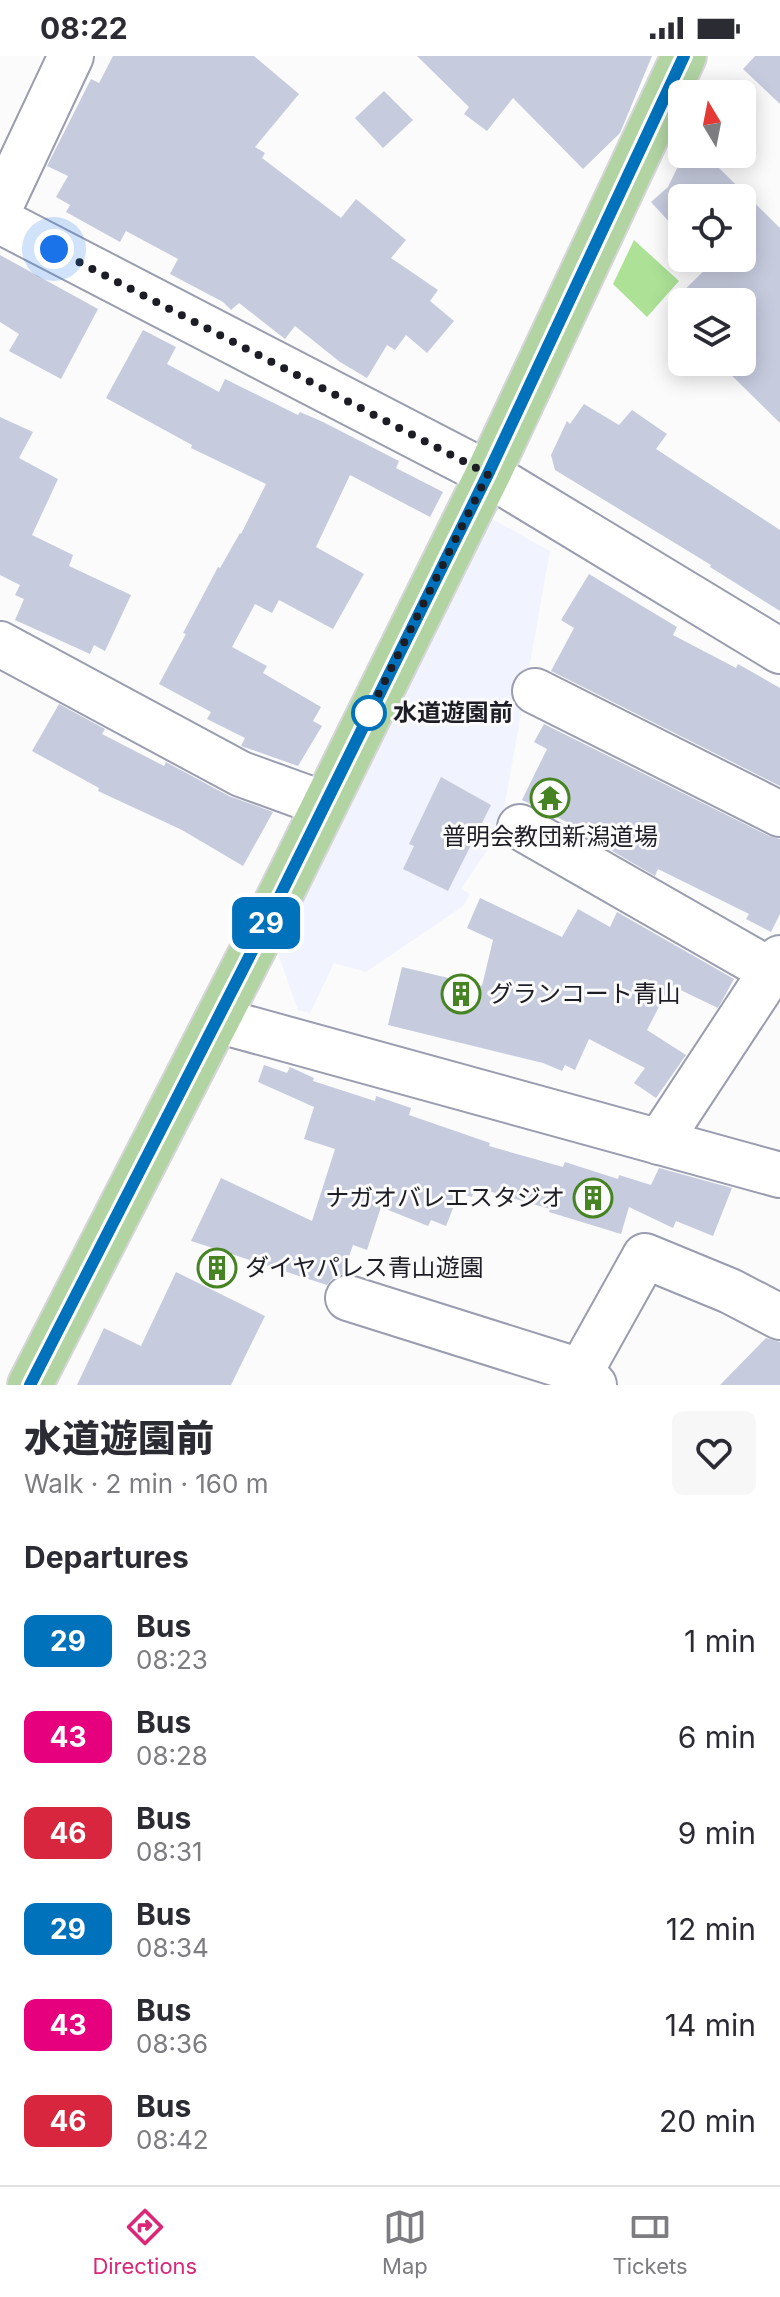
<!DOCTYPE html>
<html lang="en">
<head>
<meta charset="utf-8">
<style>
  :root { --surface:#fff; --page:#f7f7f7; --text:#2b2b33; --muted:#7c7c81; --line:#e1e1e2; --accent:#db2777 }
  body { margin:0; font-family:Inter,"Noto Sans JP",sans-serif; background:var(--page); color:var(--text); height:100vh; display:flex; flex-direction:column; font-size:30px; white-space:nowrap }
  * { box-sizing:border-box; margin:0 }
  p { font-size:26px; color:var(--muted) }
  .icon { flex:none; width:44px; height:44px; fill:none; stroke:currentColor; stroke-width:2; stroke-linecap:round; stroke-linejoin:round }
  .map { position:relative; height:1329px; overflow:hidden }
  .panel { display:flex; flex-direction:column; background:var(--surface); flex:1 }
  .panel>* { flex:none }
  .badge { padding:0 16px; border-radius:12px; font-size:28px; line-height:52px }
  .needle { width:52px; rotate:350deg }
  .tools { position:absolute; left:668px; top:24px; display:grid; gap:16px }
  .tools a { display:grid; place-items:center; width:88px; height:88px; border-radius:12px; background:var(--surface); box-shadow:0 4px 20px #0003; font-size:40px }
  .you { position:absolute; width:40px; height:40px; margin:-20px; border:6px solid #fff; border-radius:50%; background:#1a73e8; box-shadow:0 0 0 12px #1a73e833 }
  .map>.badge { position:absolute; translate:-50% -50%; box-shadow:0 0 0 4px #fff }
  h2 { padding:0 24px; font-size:30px; line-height:72px }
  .round { display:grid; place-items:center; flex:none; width:84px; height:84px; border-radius:12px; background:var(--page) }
  .overview { display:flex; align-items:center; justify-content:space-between; height:136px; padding:0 24px }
  h1 { font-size:38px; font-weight:800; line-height:60px }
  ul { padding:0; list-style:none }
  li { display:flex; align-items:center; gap:24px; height:96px; padding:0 24px }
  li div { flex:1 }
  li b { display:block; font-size:30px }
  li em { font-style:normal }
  li .badge { min-width:88px; font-weight:700; text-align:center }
  .status { display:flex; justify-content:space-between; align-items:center; height:56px; padding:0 40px; background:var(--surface); direction:ltr }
  .status svg { height:22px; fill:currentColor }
  .menu { display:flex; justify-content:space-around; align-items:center; height:112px; border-top:2px solid var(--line); background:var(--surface); font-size:22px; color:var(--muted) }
  .menu a { display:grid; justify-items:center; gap:4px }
  .menu .on { color:var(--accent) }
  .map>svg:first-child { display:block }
  .built { fill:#f1f3fe }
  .green { fill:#ace196 }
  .building { fill:#c6cbde }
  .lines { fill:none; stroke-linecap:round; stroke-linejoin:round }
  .minor-casing { stroke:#999daf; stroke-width:48 }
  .major-casing { stroke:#d6d6d8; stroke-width:48 }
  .minor { stroke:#fff; stroke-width:44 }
  .major { stroke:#b2d4a3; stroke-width:44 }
  .line-casing { stroke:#fff; stroke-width:18 }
  .line { stroke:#0072bc; stroke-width:12 }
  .walk { stroke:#1d1e25; stroke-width:8; stroke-dasharray:0 14.4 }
  .stop-dot { fill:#fff; stroke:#0072bc; stroke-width:4 }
  .labels { text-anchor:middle; stroke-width:6; stroke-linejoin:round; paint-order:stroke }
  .stop-label { font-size:24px; font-weight:bold; fill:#1d1e25; stroke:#fbfbfb; text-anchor:start }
  .poi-label { font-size:24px; fill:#1d1e25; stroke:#fbfbfb; text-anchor:start }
</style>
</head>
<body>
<div class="status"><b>08:22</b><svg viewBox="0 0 49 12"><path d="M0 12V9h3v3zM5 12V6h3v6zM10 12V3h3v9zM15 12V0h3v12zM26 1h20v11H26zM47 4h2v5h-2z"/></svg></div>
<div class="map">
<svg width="780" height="1329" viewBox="0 0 780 1329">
  <rect width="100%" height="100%" fill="#fbfbfb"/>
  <!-- built -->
  <path class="built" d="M492 463 550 495 500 775 461 833 470 838 463 850 366 916 334 907 310 957 298 954 278 898Z"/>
  <!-- green -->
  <path class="green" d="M634 184 679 225 647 261 613 228Z"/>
  <!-- building -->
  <g class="building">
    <path d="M113 0H254L299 38 255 91 265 97 262 102 341 162 356 143 406 184 391 202 438 234 430 245 454 265 427 297 406 279 395 294 387 289 367 322 340 306 295 270 285 283 239 247 231 254 223 246 170 218 178 203 126 175 120 186 66 156 70 149 56 141 68 120 47 110 91 23 99 27Z"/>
    <path d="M417 0H652L620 77 583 113 513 42 487 75 464 58 469 51Z"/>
    <path d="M755 0H780V48L743 13Z"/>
    <path d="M384 35 413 64 383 92 355 62Z"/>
    <path d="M684 98H726L719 112 780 172V367L718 306H742V246H672L717 202H742V142H682V180L651 146 668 131Z"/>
    <path d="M0 199 98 253 61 323 9 295 19 278 0 266Z"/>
    <path d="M143 274 176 291 167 308 219 336 225 323 298 359 300 356 323 366 399 405 396 412 443 436 430 461 350 419 316 491 364 518 333 573 279 544 272 557 255 548 232 591 267 610 263 617 321 651 313 665 322 670 298 710 241 690 245 682 207 663 211 656 159 628 186 578 183 577 190 564 218 511 220 512 240 477 241 478 266 428 191 392 192 389 106 342Z"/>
    <path d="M584 348 619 369 632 354 667 378 656 393 780 474V555L710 511 711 509 555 414 551 399 567 365 570 368Z"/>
    <path d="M0 361 33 376 19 402 58 423 32 479 73 499 69 510 131 539 105 595 94 589 90 598 15 564 24 543 15 539 20 529 0 519Z"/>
    <path d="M589 518 677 571 673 579 736 612 738 608 780 632V730L551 615 574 572 561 564Z"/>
    <path d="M59 648 105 673 102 678 164 710 166 706 229 740 273 756 243 810 182 774 98 735 99 732 32 695Z"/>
    <path d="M544 668 769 780 780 783V858L771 876 746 863 749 858 658 813 655 820 583 778 585 775 522 744 547 693 534 686Z"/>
    <path d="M441 721 491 749 448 835 403 813 414 790 409 788Z"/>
    <path d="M480 842 562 881 578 853 610 871 617 856 734 923 718 952 670 929 647 974 686 999 656 1042 634 1027 645 1012 589 983 575 1014 565 1009 562 1015 543 1007 388 969 402 911 482 930 493 884 467 872Z"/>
    <path d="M264 1009 287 1017 290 1011 314 1022 313 1025 375 1045 376 1040 411 1052 409 1059 490 1087 489 1090 563 1111 565 1106 618 1123 619 1119 651 1129 659 1112 732 1132 713 1180 676 1165 673 1172 629 1151 621 1178 549 1156 550 1153 475 1131 472 1141 459 1137 446 1170 431 1164 428 1170 381 1151 367 1194 353 1189 343 1218 332 1223 327 1229 191 1185 221 1122 312 1165 335 1093 304 1083 314 1051 258 1026Z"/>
    <path d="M176 1216 265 1260 231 1329H77L104 1272 141 1290Z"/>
    <path d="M766 1282 780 1286V1329H720Z"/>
  </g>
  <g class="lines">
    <defs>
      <g id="minor">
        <path d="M0 151 71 0"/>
        <path d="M0 165 488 418 780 595"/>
        <path d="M0 588 241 718 324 748"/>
        <path d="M535 635 780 758"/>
        <path d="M520 771 771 915"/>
        <path d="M217 964 780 1119"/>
        <path d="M659 1086 780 902"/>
        <path d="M348 1242 580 1315 594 1329"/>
        <path d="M573 1329 645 1200 730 1235 780 1261"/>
      </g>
      <path id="major" d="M30 1329 266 868 488 418 684 0"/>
    </defs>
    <!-- minor casing -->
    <use href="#minor" class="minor-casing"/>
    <!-- major casing -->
    <use href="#major" class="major-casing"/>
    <!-- minor -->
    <use href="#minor" class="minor"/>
    <!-- major -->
    <use href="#major" class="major"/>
  </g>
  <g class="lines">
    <defs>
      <path id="line" d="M30 1329 266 868 488 418 684 0"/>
    </defs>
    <!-- line casing -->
    <use href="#line" class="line-casing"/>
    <!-- line -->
    <use href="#line" class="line"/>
    <!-- walk -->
    <path class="walk" d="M54 193 488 418 365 665 369 657"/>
  </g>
  <!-- icons -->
  <defs>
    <symbol id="temple-ring" viewBox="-11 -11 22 22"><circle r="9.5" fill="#fbfbfb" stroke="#468423" stroke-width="1.5"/><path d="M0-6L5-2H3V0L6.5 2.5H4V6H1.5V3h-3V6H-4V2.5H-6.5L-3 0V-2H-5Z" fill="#468423"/></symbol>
    <symbol id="building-ring" viewBox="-11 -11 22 22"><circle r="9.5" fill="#fbfbfb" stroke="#468423" stroke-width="1.5"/><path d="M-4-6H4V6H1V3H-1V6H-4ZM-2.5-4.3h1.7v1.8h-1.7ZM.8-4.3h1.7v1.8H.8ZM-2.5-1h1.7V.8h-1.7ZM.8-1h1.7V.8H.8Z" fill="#468423"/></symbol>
  </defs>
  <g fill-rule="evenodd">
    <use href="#temple-ring" x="528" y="720" width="44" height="44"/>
    <use href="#building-ring" x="439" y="916" width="44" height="44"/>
    <use href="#building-ring" x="571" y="1120" width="44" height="44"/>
    <use href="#building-ring" x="195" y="1190" width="44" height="44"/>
  </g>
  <!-- markers -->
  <circle class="stop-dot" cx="369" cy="657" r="16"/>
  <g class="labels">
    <!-- stop labels -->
    <g class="stop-label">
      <text x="393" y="665">水道遊園前</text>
    </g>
    <!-- poi labels -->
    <g class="poi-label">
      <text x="550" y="789" text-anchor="middle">普明会教団新潟道場</text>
      <text x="489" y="946">グランコート青山</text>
      <text x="565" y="1150" text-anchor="end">ナガオバレエスタジオ</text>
      <text x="245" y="1220">ダイヤパレス青山遊園</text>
    </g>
  </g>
</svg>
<div class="tools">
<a><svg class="needle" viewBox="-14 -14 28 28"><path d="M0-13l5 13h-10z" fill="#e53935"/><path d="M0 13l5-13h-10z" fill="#7c7c81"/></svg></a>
<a><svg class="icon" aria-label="locate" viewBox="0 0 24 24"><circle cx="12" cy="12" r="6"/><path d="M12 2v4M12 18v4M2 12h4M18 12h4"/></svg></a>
<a><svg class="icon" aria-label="layers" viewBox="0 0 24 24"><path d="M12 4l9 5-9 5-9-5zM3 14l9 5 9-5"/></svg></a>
</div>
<div class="you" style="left:54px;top:193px"></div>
<b class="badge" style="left:266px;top:867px;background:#0072bc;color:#fff">29</b>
</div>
<section class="panel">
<div class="overview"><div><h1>水道遊園前</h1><p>Walk · 2 min · 160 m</p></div><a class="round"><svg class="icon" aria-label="heart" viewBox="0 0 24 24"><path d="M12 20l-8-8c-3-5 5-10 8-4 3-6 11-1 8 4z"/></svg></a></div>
<h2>Departures</h2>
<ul>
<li><span class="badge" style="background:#0072bc;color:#fff">29</span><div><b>Bus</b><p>08:23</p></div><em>1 min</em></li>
<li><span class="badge" style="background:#e6007e;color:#fff">43</span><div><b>Bus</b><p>08:28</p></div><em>6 min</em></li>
<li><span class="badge" style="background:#d7263d;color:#fff">46</span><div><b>Bus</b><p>08:31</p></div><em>9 min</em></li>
<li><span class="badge" style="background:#0072bc;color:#fff">29</span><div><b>Bus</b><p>08:34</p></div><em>12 min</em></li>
<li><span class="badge" style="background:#e6007e;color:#fff">43</span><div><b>Bus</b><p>08:36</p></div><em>14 min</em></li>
<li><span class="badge" style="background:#d7263d;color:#fff">46</span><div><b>Bus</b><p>08:42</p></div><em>20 min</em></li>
</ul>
</section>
<nav class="menu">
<a class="on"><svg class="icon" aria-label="directions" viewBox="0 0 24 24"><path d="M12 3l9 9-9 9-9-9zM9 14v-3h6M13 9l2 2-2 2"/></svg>Directions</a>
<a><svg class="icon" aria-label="map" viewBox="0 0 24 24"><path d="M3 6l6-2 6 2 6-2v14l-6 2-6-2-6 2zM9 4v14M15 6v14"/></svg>Map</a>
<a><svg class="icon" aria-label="tickets" viewBox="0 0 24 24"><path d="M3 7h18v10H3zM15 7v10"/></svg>Tickets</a>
</nav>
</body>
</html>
